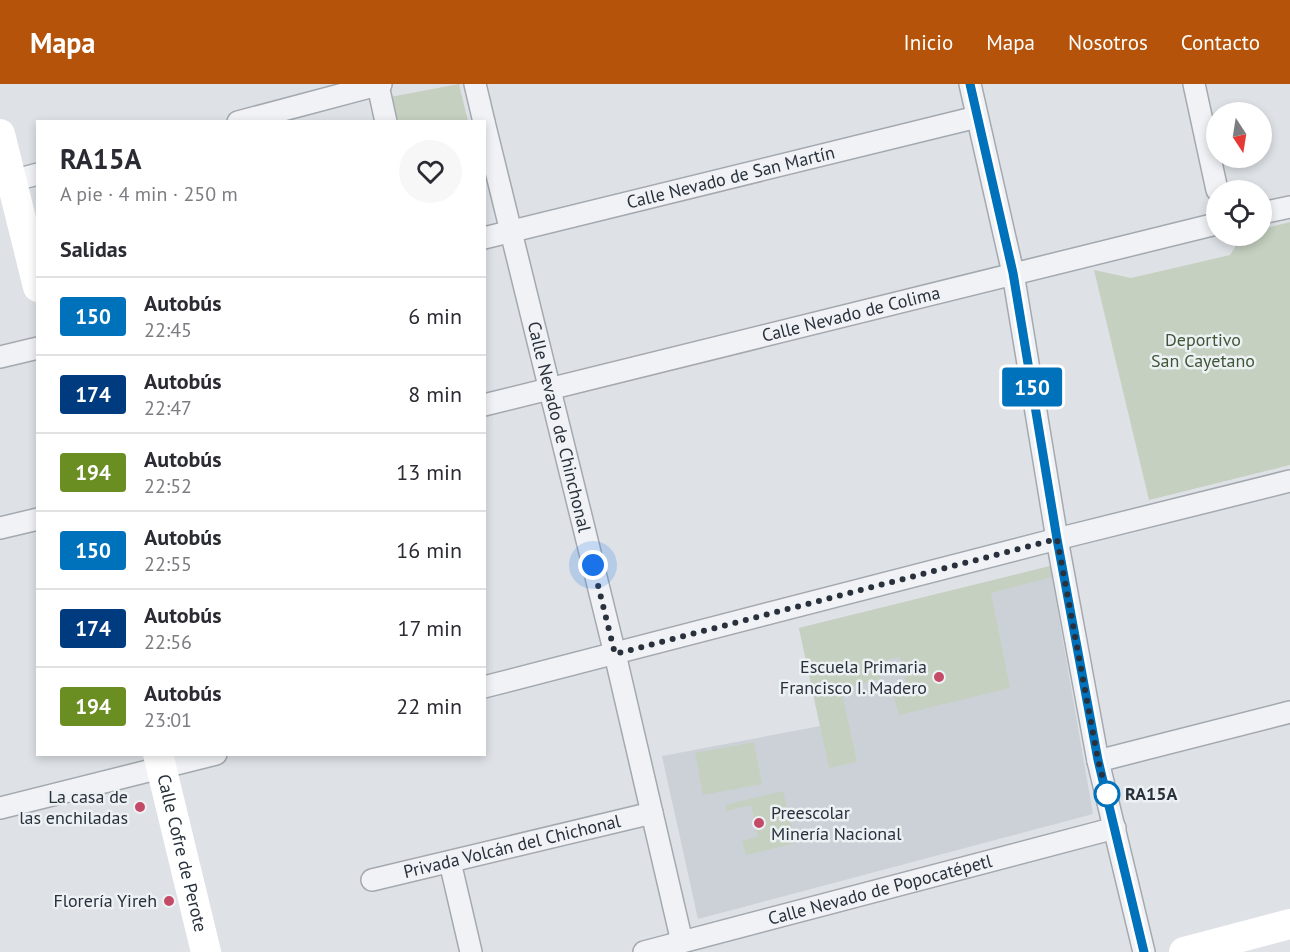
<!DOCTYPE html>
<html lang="es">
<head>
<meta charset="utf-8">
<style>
  :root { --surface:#fff; --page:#f7f7f7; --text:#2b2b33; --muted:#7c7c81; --line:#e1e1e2; --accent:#b45309 }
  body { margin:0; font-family:"PT Sans",sans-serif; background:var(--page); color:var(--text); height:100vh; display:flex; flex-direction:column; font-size:22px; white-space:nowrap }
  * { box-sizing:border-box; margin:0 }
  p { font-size:20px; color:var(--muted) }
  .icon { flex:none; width:33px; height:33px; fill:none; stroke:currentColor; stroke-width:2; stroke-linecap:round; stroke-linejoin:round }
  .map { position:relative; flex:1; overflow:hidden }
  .details { position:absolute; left:36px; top:36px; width:450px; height:636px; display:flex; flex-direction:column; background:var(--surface); border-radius:0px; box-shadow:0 3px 9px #0003 }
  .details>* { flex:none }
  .badge { padding:0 12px; border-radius:4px; font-size:21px; line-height:39px }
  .needle { width:39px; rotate:168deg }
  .tools { position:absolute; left:1206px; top:18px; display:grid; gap:12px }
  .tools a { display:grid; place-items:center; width:66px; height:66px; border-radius:50%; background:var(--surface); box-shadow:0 3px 9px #0003; font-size:30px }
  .you { position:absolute; width:30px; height:30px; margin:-15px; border:4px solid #fff; border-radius:50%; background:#1a73e8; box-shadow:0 0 0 9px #1a73e833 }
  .map>.badge { position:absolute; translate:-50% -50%; box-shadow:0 0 0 3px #fff }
  h2 { padding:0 24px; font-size:22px; line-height:54px }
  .round { display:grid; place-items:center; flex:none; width:63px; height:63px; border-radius:32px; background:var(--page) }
  .headline { display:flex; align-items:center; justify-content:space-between; height:102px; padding:0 24px }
  h1 { font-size:28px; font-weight:600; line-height:45px }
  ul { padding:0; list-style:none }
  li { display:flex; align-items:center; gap:18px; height:78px; padding:0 24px; border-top:2px solid var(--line) }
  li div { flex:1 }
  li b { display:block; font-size:22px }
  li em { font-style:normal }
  li .badge { min-width:66px; font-weight:700; text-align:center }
  header { display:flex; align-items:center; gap:36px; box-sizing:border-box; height:84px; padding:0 30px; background:var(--accent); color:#fff }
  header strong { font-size:28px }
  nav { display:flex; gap:33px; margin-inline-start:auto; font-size:21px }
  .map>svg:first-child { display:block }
  .built { fill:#ccd1d8 }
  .green { fill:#c5d0c0 }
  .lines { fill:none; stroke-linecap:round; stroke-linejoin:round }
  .street-casing { stroke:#a4a9b0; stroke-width:24 }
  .street { stroke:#f0f2f5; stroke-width:21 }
  .secondary { stroke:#fff; stroke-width:30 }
  .line-casing { stroke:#fff; stroke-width:14 }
  .line { stroke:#0072bc; stroke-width:9 }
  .walk { stroke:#28313c; stroke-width:6; stroke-dasharray:0 10.8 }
  .poi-dot { fill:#c34b68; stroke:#edf1f4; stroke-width:2 }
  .stop-dot { fill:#fff; stroke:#0072bc; stroke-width:3 }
  .labels { text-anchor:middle; stroke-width:5; stroke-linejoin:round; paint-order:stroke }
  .street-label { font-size:18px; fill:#28313c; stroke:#edf1f4 }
  .park-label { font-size:18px; fill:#405737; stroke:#edf1f4 }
  .poi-label { font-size:18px; fill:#28313c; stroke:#edf1f4; text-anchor:end }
  .stop-label { font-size:18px; font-weight:bold; fill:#28313c; stroke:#edf1f4; text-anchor:start }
</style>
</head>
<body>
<header>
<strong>Mapa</strong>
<nav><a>Inicio</a><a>Mapa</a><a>Nosotros</a><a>Contacto</a></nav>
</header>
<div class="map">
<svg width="1290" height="868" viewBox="0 0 1290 868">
  <rect width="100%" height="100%" fill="#dee2e6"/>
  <!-- built -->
  <path class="built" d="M1050 482 1093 730 698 835 662 672 820 642 799 544Z"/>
  <!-- green -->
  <g class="green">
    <path d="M459 0 468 37H390L385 14Z"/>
    <path d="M1290 138V381L1149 416 1094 186 1131 194 1230 171 1242 152H1262V145Z"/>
    <path d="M1050 482 1052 493 991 509 1010 604 899 631 893 609 908 605 900 573 877 578 881 595 841 605 857 678 829 684 799 544Z"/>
    <path d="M754 658 762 700 703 711 695 669Z"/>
    <path d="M783 707 796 759 746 771 742 757 758 753 751 721 727 727 725 721Z"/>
  </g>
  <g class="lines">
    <defs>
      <g id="street">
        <path d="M475 0 484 38"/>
        <path d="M970 0 1013 189 1057 455 1098 677 1144 868"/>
        <path d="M1194 0 1217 106"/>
        <path d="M378 1 386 38"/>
        <path d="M238 38 381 0"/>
        <path id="s1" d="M484 38 615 570 682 858"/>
        <path d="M0 100 38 90"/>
        <path d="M1262 129 1290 123"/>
        <path id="s2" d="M484 154 977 33"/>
        <path d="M0 273 38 264"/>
        <path id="s3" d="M484 321 1216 140"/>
        <path d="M0 444 38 435"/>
        <path d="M484 603 1057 455 1290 397"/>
        <path d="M1098 677 1290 628"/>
        <path d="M0 724 216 670"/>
        <path d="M450 778 471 868"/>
        <path id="s4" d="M372 796 652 729"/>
        <path id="s5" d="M644 868 1115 744"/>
      </g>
    </defs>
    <!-- street casing -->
    <use href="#street" class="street-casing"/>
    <!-- street -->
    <use href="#street" class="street"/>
    <!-- secondary -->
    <g class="secondary">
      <path d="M0 50 38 203"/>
      <path id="s6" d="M158 670 206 868"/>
      <path d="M1184 868 1290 840"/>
    </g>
  </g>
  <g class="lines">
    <defs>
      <path id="line" d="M970 0 1013 189 1057 455 1098 676 1144 868"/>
    </defs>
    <!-- line casing -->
    <use href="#line" class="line-casing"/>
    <!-- line -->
    <use href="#line" class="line"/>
    <!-- walk -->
    <path class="walk" d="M593 481 615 570 1057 455 1098 676 1107 710"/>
  </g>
  <!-- markers -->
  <g class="poi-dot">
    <circle cx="939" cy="593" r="6"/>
    <circle cx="140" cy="723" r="6"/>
    <circle cx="759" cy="739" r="6"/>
    <circle cx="169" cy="817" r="6"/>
  </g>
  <circle class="stop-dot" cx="1107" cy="710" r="12"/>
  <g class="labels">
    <!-- street labels -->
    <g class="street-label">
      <text dy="6" stroke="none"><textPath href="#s2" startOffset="254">Calle Nevado de San Martín</textPath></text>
      <text dy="6" stroke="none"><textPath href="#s3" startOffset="378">Calle Nevado de Colima</textPath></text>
      <text dy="6" stroke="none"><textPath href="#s1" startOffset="314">Calle Nevado de Chinchonal</textPath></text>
      <text dy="6" stroke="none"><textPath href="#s4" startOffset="144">Privada Volcán del Chichonal</textPath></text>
      <text dy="6" stroke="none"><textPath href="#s6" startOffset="102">Calle Cofre de Perote</textPath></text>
      <text dy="6" stroke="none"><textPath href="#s5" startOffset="244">Calle Nevado de Popocatépetl</textPath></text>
    </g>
    <!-- park labels -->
    <g class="park-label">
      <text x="1203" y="262">Deportivo<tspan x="1203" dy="21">San Cayetano</tspan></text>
    </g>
    <!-- poi labels -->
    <g class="poi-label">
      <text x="927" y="589">Escuela Primaria<tspan x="927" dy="21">Francisco I. Madero</tspan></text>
      <text x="128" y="719">La casa de<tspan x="128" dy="21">las enchiladas</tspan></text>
      <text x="771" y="735" text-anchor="start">Preescolar<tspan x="771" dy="21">Minería Nacional</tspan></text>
      <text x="157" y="823">Florería Yireh</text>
    </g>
    <!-- stop labels -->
    <g class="stop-label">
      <text x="1125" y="716">RA15A</text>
    </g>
  </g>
</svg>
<div class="tools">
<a><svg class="needle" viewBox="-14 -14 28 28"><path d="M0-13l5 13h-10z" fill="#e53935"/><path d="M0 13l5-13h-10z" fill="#7c7c81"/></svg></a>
<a><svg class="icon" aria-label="locate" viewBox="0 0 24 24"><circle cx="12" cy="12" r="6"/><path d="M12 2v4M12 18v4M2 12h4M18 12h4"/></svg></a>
</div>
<div class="you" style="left:593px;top:481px"></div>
<b class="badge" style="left:1032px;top:303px;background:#0072bc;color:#fff">150</b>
<section class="details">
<div class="headline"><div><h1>RA15A</h1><p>A pie · 4 min · 250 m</p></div><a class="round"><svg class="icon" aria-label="heart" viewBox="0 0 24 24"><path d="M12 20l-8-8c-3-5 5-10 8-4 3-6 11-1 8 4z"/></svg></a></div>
<h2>Salidas</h2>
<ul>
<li><span class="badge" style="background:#0072bc;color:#fff">150</span><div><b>Autobús</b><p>22:45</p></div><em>6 min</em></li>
<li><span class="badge" style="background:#003b80;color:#fff">174</span><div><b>Autobús</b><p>22:47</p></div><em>8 min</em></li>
<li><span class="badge" style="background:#6b8e23;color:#fff">194</span><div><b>Autobús</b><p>22:52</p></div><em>13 min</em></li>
<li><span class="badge" style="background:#0072bc;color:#fff">150</span><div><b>Autobús</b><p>22:55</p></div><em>16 min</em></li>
<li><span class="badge" style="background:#003b80;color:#fff">174</span><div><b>Autobús</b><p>22:56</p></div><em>17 min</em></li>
<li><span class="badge" style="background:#6b8e23;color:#fff">194</span><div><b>Autobús</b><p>23:01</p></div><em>22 min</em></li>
</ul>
</section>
</div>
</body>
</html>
